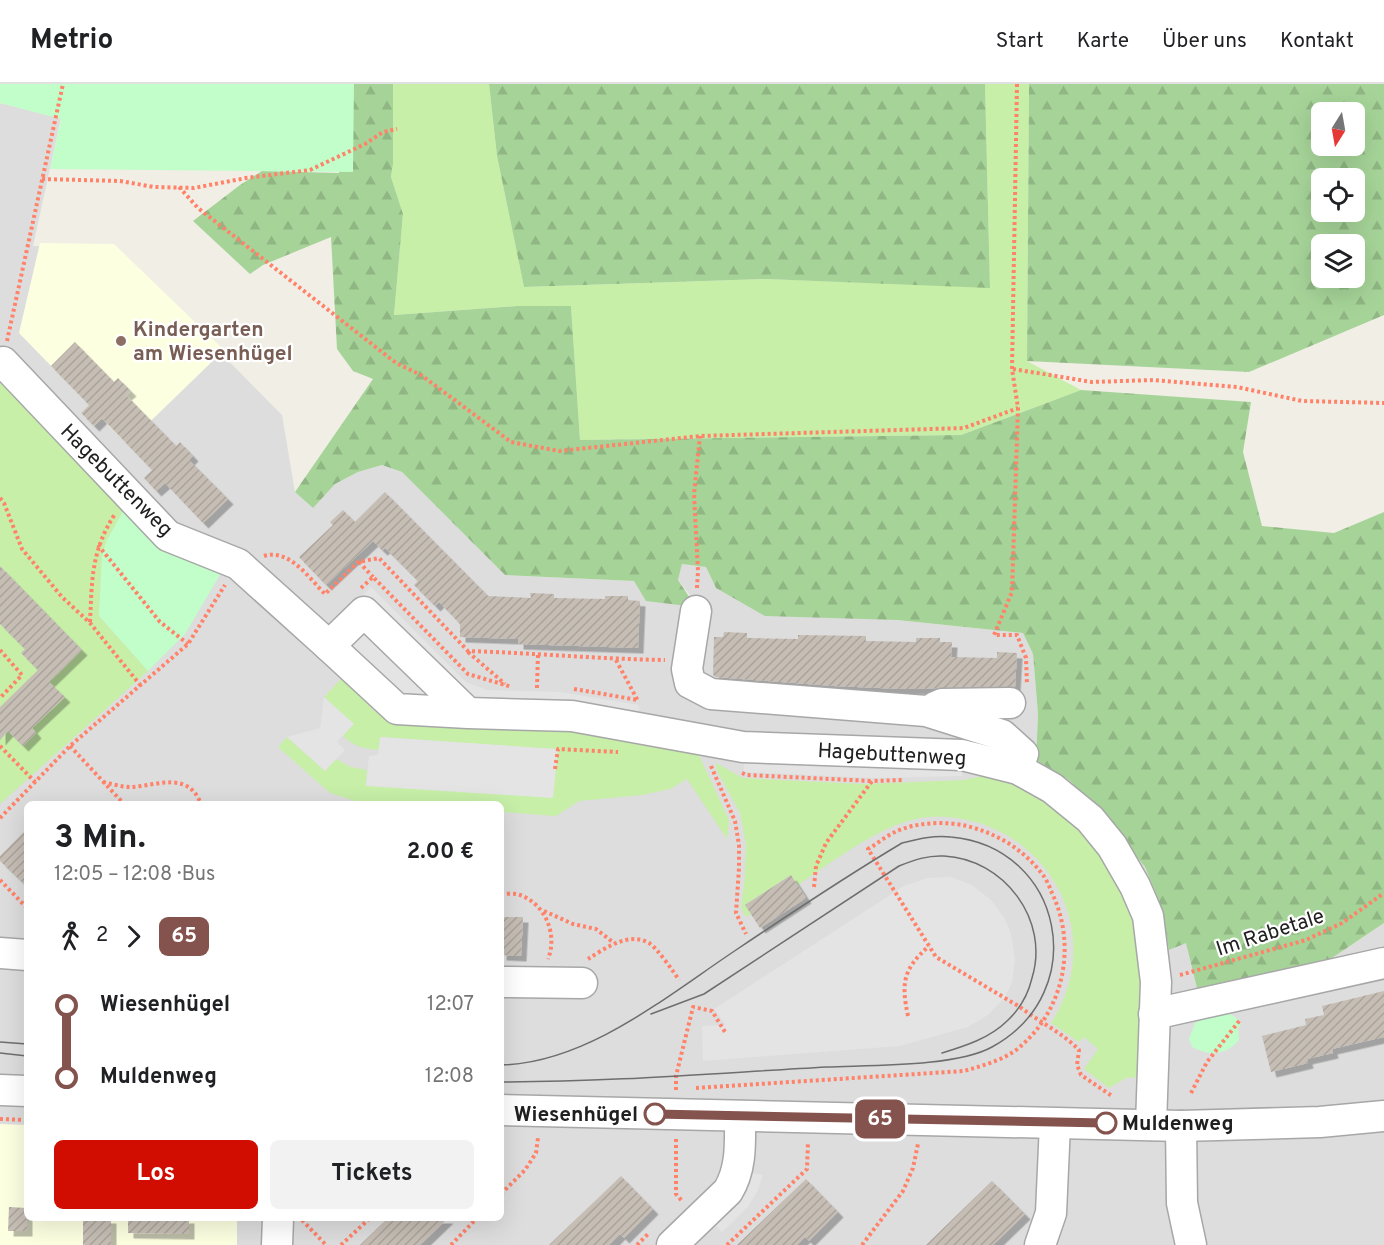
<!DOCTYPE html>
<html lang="de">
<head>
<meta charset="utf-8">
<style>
  :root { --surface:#fff; --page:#f2f2f2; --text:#202124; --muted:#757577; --line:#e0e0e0; --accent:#d00d00 }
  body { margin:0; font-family:Overpass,sans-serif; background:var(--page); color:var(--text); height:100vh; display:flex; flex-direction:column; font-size:22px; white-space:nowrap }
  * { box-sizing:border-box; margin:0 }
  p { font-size:20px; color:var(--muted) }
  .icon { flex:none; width:33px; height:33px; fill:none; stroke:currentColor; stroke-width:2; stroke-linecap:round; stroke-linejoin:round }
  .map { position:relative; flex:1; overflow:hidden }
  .drawer { position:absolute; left:24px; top:717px; width:480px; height:420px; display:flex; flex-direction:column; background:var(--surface); border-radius:9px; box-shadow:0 6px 24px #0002 }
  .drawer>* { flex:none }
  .badge { padding:0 12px; border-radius:9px; font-size:21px; line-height:39px }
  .needle { width:39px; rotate:191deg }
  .controls { position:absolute; left:1311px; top:18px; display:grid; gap:12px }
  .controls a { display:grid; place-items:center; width:54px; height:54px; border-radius:9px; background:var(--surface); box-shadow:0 6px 24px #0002; font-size:30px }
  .map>.badge { position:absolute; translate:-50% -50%; box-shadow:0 0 0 3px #fff }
  .legs { display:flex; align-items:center; gap:9px; height:66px; padding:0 30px; font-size:20px }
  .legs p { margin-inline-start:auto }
  .overview { display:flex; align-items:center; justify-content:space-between; height:102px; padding:0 30px }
  h1 { font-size:33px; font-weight:700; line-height:45px }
  .action { display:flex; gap:12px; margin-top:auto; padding:12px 30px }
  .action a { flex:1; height:69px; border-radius:9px; background:var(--accent); color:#fff; font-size:24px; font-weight:700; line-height:69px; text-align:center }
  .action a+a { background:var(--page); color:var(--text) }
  ul { padding:0 30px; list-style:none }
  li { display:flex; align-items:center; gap:21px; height:72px; font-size:22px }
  li i { display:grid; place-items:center; width:9px; height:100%; margin:0 8px; background:currentColor }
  li i::after { content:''; width:15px; height:15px; margin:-8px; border:4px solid; border-radius:50%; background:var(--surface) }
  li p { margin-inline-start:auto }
  li:first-child i { background:linear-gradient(#0000 50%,currentColor 0) }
  li:last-child i { background:linear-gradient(currentColor 50%,#0000 0) }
  header { display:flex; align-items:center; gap:36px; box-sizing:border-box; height:84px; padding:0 30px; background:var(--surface); border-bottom:2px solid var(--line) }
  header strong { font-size:28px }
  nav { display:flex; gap:33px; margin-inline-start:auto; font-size:21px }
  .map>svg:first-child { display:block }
  .residential { fill:#dedddd; fill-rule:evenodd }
  .education { fill:#fdffe1 }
  .grass { fill:#c7efa8 }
  .forest { fill:url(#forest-firs); fill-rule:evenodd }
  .park { fill:#c1fec9 }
  .parking { fill:#e4e4e4 }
  .building { fill:url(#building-hatch); filter:url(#shadow) }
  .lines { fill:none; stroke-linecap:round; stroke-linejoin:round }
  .minor-casing { stroke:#a7a7a7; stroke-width:33 }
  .path { stroke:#ff8269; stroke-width:4; stroke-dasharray:3 3; stroke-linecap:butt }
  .minor { stroke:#fff; stroke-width:30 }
  .tram { stroke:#6e6e6e; stroke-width:1.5 }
  .line-1-casing { stroke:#fff; stroke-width:14 }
  .line-1 { stroke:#85534e; stroke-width:9 }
  .education-dot { fill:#8d6e63; stroke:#fff; stroke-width:2 }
  .stop-1-dot { fill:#fff; stroke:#85534e; stroke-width:3 }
  .labels { text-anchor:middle; stroke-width:4.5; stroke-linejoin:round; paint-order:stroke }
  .education-label { font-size:21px; font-weight:bold; fill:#785e54; stroke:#fff; text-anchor:start }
  .street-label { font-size:21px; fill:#202020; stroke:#fff }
  .stop-label { font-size:21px; font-weight:bold; fill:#202020; stroke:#fff; text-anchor:end }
</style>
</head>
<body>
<header>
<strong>Metrio</strong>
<nav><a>Start</a><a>Karte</a><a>Über uns</a><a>Kontakt</a></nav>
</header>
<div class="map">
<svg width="1384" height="1161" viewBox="0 0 1384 1161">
  <defs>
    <pattern id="forest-firs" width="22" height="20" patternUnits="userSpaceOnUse" patternTransform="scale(1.5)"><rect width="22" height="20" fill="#a6d498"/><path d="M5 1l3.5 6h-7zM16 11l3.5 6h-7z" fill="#8fb683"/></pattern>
    <pattern id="building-hatch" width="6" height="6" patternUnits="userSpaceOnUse" patternTransform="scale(1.5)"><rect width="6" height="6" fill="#c6beb5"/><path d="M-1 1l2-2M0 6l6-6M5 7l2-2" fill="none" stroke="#aaa39b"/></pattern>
    <filter id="shadow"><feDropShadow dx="5.5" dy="5.5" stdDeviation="0" flood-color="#0004"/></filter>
  </defs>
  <rect width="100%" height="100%" fill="#f1eee6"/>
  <!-- residential -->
  <path class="residential" d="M0 19 61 34 33 162H115L282 331 295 408 313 423 335 400 358 388 382 381 402 388 505 491 634 497 692 514 678 496 682 480 706 483 716 504 897 536 1023 549 1033 570 1038 630 1036 675 1069 696 1098 725 1145 783 1161 822 1169 866 1186 858 1332 874 1384 839V1161H0ZM27 720H501V1134H27Z"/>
  <!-- education -->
  <g class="education">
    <path d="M40 159 114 160 224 266 127 360 102 335 94 342 81 329 89 321 19 249Z"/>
    <path d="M0 1040 27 1041V1134H237V1161H0Z"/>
  </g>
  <!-- grass -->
  <g class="grass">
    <path d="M393 0H489L497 72 524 203 766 195 990 203 985 0H1029L1027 277 1081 306 961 351 580 356 571 222H517L394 231 403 130 391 93 393 80Z"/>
    <path d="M0 291 127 420 107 456 102 471 99 532 148 587 0 720V653L2 654 8 647 23 662 36 649 27 639H37L64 613 49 598 82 566 0 482Z"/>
    <path d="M0 540 25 565 21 569 38 586 0 630Z"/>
    <path d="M343 593 374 627 401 641 585 647 697 667 729 736 727 755 687 695 670 705 642 711 579 717 556 732 501 728V720L361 719 330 709 278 663 287 653 325 687 336 675 351 683 367 686 366 702 555 685 558 666 381 653 379 666C364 665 353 662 343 652L353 640 324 613Z"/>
    <path d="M716 679 743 694 841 699 865 700 964 696 982 692 993 693 1029 706 1060 726 1091 756 1124 811 1136 849 1141 894 1138 993 1126 994 1109 1004 1084 985 1098 965 1084 953 1079 958 1051 939C1112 845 1041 728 930 733 887 735 834 777 798 801L791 791 745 821 751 830 746 833 741 824 745 791 746 760 740 729 717 687Z"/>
  </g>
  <!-- forest -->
  <g class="forest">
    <path d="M340 0H393V80L391 93 403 130 394 231 517 222H571L580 356 961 351 1081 306 1251 318 1243 368 1262 442 1334 449 1384 428V839L1332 874 1198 908 1186 859 1169 866 1161 822 1145 783 1098 725 1069 696 1036 676 1038 630 1033 570 1023 549 897 536 765 532 716 504 706 483 682 480 678 496 696 523 646 517 634 497 505 491 402 388 382 381 358 388 335 400 313 424 295 408 373 295 353 287 337 265 331 153 263 181 250 190 193 137 240 101 262 87 339 89Z"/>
    <path d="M489 0H985L990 204 766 195 524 203 497 72Z"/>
    <path d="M1029 0H1384V231L1249 288 1027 277ZM1354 28V62H1322V28ZM1354 94V128H1322V94ZM1322 160H1354V194H1322Z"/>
  </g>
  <!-- park -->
  <g class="park">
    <path d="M0 0H354L353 88 50 85 61 35 0 19Z"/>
    <path d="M127 420 224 484 185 550 148 587 99 532 102 471 107 456Z"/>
    <path d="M1217 928C1229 929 1235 930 1241 940L1238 944 1239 956C1225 972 1210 972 1192 963L1189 955 1195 939Z"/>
  </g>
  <!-- parking -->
  <g class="parking">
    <path d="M371 503 466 598 487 606 560 608 639 621 638 635 399 617 326 549Z"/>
    <path d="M324 613 354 640 337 658 345 666 325 687 287 653 320 644Z"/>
    <path d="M380 653 558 665 553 714 366 702 369 672 378 671Z"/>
    <path d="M743 663 962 671V692L873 694 744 688Z"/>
    <path d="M951 793 972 801 991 816 1005 835 1011 850 1015 876 1012 899 1005 913 988 931 968 943 900 962 703 977 702 942 726 941 714 925 904 802 927 794Z"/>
    <path d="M738 1086 763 1091 757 1108 748 1123 722 1148 704 1130Z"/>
  </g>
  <!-- building -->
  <g class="building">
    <path d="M75 258 114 298 118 294 131 307 126 311 176 362 180 358 193 372 189 376 228 415 203 439 165 399 156 407 144 394 152 386 102 334 94 342 81 329 89 321 51 282Z"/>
    <path d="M385 408 488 512 531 514 530 509 554 510V514L605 515V512H628V516L640 517 638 564 518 560V555L460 553V540L439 518 435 522 414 501 418 497 385 464 382 466 373 457 326 501 299 473 333 441 330 438 343 426 355 438Z"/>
    <path d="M0 482 82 566 49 598 65 613 32 644 36 649 23 662 8 647 0 656V623L38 586 21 569 25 565 0 540Z"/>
    <path d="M724 548 747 549V554L798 555V551L866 552V557L916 558V554H940V558H952L951 573 997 574V568L1017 569 1015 603 903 605 834 602 716 593 713 591 714 553H723Z"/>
    <path d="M27 745V803L0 777V772Z"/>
    <path d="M791 791 806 814 760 844 745 821Z"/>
    <path d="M503 833H523L521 872 501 871Z"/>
    <path d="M1384 907V953L1332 965 1333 969 1307 975 1308 979 1271 988 1262 952 1306 941 1305 935 1324 931 1322 922Z"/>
    <path d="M621 1092 653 1125 624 1154 620 1150 609 1161H549Z"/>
    <path d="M806 1095 838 1128 809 1157 805 1153 797 1161H737Z"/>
    <path d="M992 1097 1025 1130 993 1161H926Z"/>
    <path d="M9 1123 27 1124V1147H8Z"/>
    <rect x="83" y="1134" width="28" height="27"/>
    <path d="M128 1134H189V1150L128 1149Z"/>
    <path d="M388 1134H448L420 1161H360Z"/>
  </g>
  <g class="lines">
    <defs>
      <g id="minor">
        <path d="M3 278 168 452 238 480 329 562"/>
        <path d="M696 527 687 585 690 599 711 610 926 627 1002 651 1023 670 1018 685"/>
        <path d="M935 623 942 620 1010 619"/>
        <path d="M468 629 364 528 329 562 397 625 468 629 572 632 743 663 962 671 1018 685 1052 704 1090 735 1112 762 1135 802 1148 832 1156 898 1151 1041"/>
        <path d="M0 869 27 871"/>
        <path d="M501 898 582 899"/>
        <path d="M1154 930 1384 879"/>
        <path d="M0 1006 27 1007"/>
        <path d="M501 1026 1181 1042 1320 1038 1384 1032"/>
        <path d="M1181 1042 1182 1119 1191 1161"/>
        <path d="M277 1161 278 1134"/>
        <path d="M672 1161 728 1107C742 1084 740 1058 740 1032"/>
        <path d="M1040 1161 1051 1129 1055 1040"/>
      </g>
    </defs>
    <!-- minor casing -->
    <use href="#minor" class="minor-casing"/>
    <!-- path -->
    <g class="path">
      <path d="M1017 0 1012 285 1018 324 1012 508 994 551H1017L1026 574 1027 601"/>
      <path d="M42 95 120 97 154 103 194 104 246 94 310 86 365 60 383 48 397 45"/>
      <path d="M179 103 198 124 396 279 421 291 511 358 559 367 700 352 964 344 1018 324"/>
      <path d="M7 257 63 0"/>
      <path d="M1013 285 1092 298 1154 296 1237 303 1302 317 1384 319"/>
      <path d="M0 414 4 419 22 465 62 513 90 539 141 602"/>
      <path d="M98 461 160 538 188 560"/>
      <path d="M264 472C289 464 309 494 325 510L358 478 379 474 468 567C534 569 599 575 665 576"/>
      <path d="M359 478 373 493"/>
      <path d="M361 504 373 493 468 590 512 603"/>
      <path d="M697 504 698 487 694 410 700 352"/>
      <path d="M90 538C92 496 91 467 115 430"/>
      <path d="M0 566 22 591 0 614"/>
      <path d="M468 568 505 600"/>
      <path d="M616 576 638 617"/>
      <path d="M537 604 538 569"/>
      <path d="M574 605 638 616"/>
      <path d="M0 662 35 698"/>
      <path d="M70 662 124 720"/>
      <path d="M711 682 735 737 739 761V784L736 829 746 850"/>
      <path d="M555 685 558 665 618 668"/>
      <path d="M742 689 747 691 872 697"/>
      <path d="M103 698C112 700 122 703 131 703 156 702 188 686 201 720"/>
      <path d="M0 734 70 662 188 560 225 501"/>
      <path d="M0 796 27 824"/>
      <path d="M814 803 816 782 826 759 872 697 904 696"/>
      <path d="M501 810C507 810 515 809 520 811 545 820 558 850 548 875"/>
      <path d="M544 827 573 840 596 845 614 859"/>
      <path d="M588 875C604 865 629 847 649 859 657 864 673 887 679 896"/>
      <path d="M1180 891 1306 856 1342 839 1384 809"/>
      <path d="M908 932C901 899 903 885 929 862"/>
      <path d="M696 1004 964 987C984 981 1006 976 1022 961 1065 923 1077 859 1051 807 1049 801 1046 795 1043 791 1023 765 998 750 967 742 945 737 916 738 895 748 886 752 877 760 868 765L936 873 1020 923C1039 938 1063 949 1079 966L1077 981 1081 991 1112 1012"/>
      <path d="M676 1006V992L693 923 712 927 725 948"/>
      <path d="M1191 1009 1207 978 1240 936"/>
      <path d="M0 1035 27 1036"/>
      <path d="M676 1055V1110L682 1117"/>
      <path d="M501 1110 525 1086 536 1069 538 1054"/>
      <path d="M302 1136 326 1161"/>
      <path d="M341 1161 370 1134"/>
      <path d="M451 1161 477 1134"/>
      <path d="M637 1161 649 1149"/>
      <path d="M727 1161 807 1085 808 1058"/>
      <path d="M862 1161 903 1107 913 1084 918 1060"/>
    </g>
    <!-- minor -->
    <use href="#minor" class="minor"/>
    <!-- tram -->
    <g class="tram">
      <path d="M651 930 704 910 899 782C914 776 928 771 944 772 1004 775 1050 836 1032 894 1028 911 1020 925 1007 937 990 954 965 962 942 969"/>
      <path d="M0 958 27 960"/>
      <path d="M0 969 27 972"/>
      <path d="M501 981C587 979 667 912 736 866 791 829 845 793 902 759 918 755 934 751 951 753 1063 763 1093 908 992 963 956 983 870 981 827 983 718 989 610 998 501 998"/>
    </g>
  </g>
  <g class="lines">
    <defs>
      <path id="line-1" d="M655 1030 1106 1039"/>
    </defs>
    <!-- line-1 casing -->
    <use href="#line-1" class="line-1-casing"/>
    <!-- line-1 -->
    <use href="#line-1" class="line-1"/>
  </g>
  <!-- markers -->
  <circle class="education-dot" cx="121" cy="257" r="6"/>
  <g class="stop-1-dot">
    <circle cx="655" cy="1030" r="10"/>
    <circle cx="1106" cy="1039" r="10"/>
  </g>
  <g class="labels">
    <!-- education labels -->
    <g class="education-label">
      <text x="133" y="252">Kindergarten<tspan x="133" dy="24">am Wiesenhügel</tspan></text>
    </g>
    <!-- street labels -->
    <g class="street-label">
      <text transform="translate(117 396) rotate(45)" y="7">Hagebuttenweg</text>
      <text transform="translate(892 670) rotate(3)" y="7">Hagebuttenweg</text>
      <text transform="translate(1270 848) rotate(-18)" y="7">Im Rabetale</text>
    </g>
    <!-- stop labels -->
    <g class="stop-label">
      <text x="638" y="1037">Wiesenhügel</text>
      <text x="1122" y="1046" text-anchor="start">Muldenweg</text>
    </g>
  </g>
</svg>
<div class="controls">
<a><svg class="needle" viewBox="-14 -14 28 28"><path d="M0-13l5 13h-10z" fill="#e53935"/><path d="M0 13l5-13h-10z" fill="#757577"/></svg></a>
<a><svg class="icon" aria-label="locate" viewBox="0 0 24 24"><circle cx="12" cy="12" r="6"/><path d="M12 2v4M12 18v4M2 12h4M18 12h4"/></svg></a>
<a><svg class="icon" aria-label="layers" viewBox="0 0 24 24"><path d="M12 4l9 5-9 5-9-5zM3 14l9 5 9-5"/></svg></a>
</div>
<b class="badge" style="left:880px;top:1035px;background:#85534e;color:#fff">65</b>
<section class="drawer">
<div class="overview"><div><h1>3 Min.</h1><p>12:05 – 12:08 · Bus</p></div><b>2.00 €</b></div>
<div class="legs"><svg class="icon" aria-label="walk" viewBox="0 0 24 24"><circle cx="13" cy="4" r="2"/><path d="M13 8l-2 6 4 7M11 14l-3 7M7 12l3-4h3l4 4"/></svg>2<svg class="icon" aria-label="forward" viewBox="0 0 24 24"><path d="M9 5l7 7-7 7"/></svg><b class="badge" style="background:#85534e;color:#fff">65</b></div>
<ul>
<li><i style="color:#85534e"></i><b>Wiesenhügel</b><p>12:07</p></li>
<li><i style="color:#85534e"></i><b>Muldenweg</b><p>12:08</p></li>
</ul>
<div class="action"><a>Los</a><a>Tickets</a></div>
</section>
</div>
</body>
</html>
